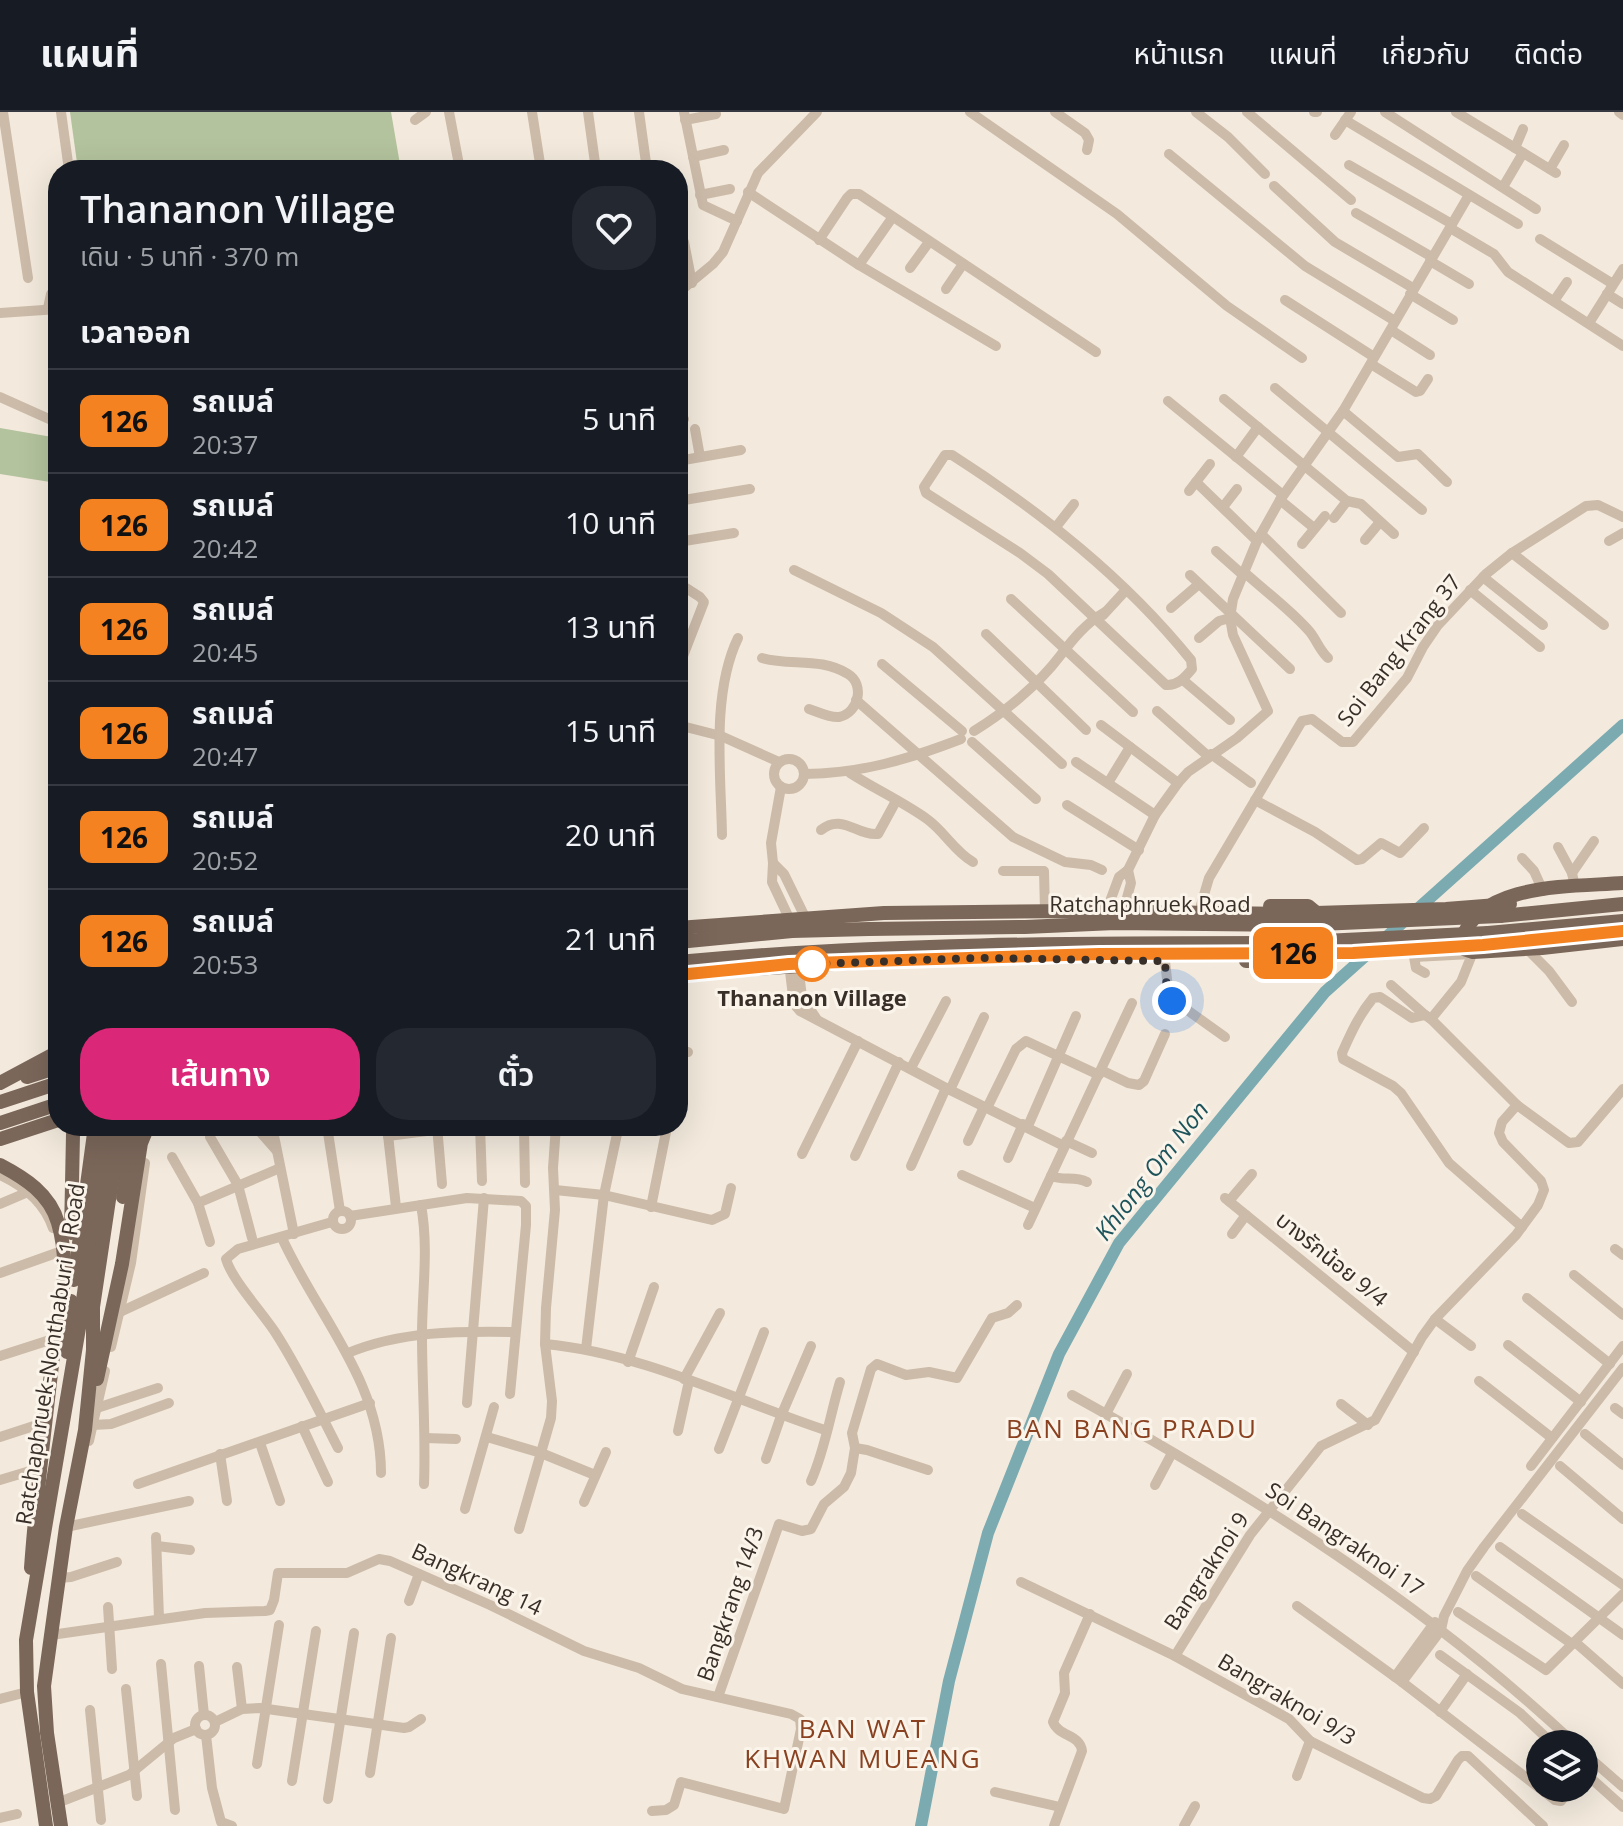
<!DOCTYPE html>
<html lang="th">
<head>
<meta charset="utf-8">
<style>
  :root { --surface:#171b24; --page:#242831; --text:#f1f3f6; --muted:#9ea1a6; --line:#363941; --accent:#db2777 }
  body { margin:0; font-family:"Open Sans","Noto Sans Thai",sans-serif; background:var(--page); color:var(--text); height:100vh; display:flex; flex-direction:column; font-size:30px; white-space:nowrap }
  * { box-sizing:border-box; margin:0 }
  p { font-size:26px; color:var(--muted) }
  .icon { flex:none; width:44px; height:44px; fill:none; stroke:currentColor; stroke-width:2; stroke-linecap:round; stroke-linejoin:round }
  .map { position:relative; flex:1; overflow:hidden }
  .panel { position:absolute; left:48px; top:48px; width:640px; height:976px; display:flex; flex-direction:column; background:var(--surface); border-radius:32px; box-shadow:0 8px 32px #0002 }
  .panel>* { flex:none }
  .badge { padding:0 16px; border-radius:12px; font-size:28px; line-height:52px }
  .fabs { position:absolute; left:1526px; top:1618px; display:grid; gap:16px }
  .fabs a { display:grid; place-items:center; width:72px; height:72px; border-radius:50%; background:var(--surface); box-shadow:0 8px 32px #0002; font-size:40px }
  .you { position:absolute; width:40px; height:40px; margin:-20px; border:6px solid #fff; border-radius:50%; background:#1a73e8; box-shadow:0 0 0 12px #1a73e833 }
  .map>.badge { position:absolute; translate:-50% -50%; box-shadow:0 0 0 4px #fff }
  h2 { padding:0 32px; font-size:30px; line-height:72px }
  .round { display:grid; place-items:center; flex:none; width:84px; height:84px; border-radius:32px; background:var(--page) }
  .head { display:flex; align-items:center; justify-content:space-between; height:136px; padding:0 32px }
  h1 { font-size:38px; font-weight:600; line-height:60px }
  .action { display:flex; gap:16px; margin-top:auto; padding:16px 32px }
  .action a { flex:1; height:92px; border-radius:32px; background:var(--accent); color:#fff; font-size:32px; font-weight:600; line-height:92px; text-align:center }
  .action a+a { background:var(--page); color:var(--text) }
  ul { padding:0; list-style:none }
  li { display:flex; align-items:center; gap:24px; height:104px; padding:0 32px; border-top:2px solid var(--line) }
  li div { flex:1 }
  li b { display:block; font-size:30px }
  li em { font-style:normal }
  li .badge { min-width:88px; font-weight:700; text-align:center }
  header { display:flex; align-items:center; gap:48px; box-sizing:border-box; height:112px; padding:0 40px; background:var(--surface); border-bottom:2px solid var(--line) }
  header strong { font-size:38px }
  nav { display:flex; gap:44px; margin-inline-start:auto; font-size:28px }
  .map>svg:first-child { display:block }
  .pitch { fill:#b3c39d }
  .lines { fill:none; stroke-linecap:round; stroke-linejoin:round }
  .river { stroke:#7babb1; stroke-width:12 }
  .minor { stroke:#ccbba9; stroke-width:10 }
  .major { stroke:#7b675a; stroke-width:14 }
  .major-bridge { stroke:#7b675a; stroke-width:14 }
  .line-casing { stroke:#fff; stroke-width:18 }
  .line { stroke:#f58220; stroke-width:12 }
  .walk { stroke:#392f29; stroke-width:8; stroke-dasharray:0 14.4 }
  .stop-dot { fill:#fff; stroke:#f58220; stroke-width:4 }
  .labels { text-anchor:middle; stroke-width:6; stroke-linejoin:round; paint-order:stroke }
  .street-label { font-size:22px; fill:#392f29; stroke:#faf4ea }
  .stop-label { font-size:22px; font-weight:bold; fill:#392f29; stroke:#faf4ea }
  .water-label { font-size:24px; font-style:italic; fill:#1d535b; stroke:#faf4ea }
  .quarter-label { font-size:26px; letter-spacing:2px; fill:#8a4120; stroke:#faf4ea }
</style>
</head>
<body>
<header>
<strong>แผนที่</strong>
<nav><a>หน้าแรก</a><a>แผนที่</a><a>เกี่ยวกับ</a><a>ติดต่อ</a></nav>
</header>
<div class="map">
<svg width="1623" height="1714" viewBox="0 0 1623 1714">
  <rect width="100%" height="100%" fill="#f3eadd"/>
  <!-- pitch -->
  <g class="pitch">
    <path d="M70 0H391L401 58H78Z"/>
    <path d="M0 316 58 326 50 370 0 362Z"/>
  </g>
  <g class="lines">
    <!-- river -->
    <path class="river" d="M921 1714 949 1569 988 1421 1059 1242 1119 1131 1325 880 1623 613"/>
    <!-- minor -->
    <g class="minor">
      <path d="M3 0 28 166"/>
      <path d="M61 0 69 58"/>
      <path d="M449 0 460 58"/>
      <path d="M532 0 541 58"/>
      <path d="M588 0 596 58"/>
      <path d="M639 0 647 58"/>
      <path d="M684 0 703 93 737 109"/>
      <path d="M970 0 1117 102 1227 194 1302 246"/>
      <path d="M1055 0 1085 21 1089 28 1087 38"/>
      <path d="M1196 0 1228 25 1265 62"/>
      <path d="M1247 0 1351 88"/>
      <path d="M1314 0H1317"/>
      <path d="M1385 0 1536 97"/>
      <path d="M1456 0 1556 61"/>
      <path d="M1619 0 1623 3"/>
      <path d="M415 8 426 0"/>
      <path d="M685 8 716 2"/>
      <path d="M1345 8 1518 112"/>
      <path d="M1335 23 1351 0"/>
      <path d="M1515 36 1523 17"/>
      <path d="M1169 42 1305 154 1395 209"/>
      <path d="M693 45 724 38"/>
      <path d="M1349 53 1452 112"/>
      <path d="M1550 57 1564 33"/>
      <path d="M1274 74 1335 130 1413 176"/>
      <path d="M1503 75 1523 41"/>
      <path d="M748 80 859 153 996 234"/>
      <path d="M700 83 730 77"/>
      <path d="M1356 101 1432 145"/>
      <path d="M1450 116 1494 142 1508 160 1623 234"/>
      <path d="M1540 127 1613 172"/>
      <path d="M819 128 847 86 851 82H859L1096 240"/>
      <path d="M684 130 692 171"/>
      <path d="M1430 149 1469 172"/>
      <path d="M859 153 892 106"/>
      <path d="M910 156 929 130"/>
      <path d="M946 177 963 152"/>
      <path d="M678 181 713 152 723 140 758 61 817 0"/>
      <path d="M1410 182 1453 208"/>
      <path d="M1607 182 1623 192"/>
      <path d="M1285 188 1374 245"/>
      <path d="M1554 189 1567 170"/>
      <path d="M48 196 51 182 58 180"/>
      <path d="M0 201 58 197"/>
      <path d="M1589 211 1623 157"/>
      <path d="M1391 218 1430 243"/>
      <path d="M1371 252 1416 280 1420 279 1428 267"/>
      <path d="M1275 276 1422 398"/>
      <path d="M0 285 58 311"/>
      <path d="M1224 287 1347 389 1361 392 1394 422"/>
      <path d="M1168 289 1283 383"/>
      <path d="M1343 299 1398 345 1418 342 1447 370"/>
      <path d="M678 308 684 307"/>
      <path d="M695 317 700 345"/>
      <path d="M945 343H952C1041 400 1124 465 1191 548L1192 557C1185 565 1178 574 1166 573L1048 462 1020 441 926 381 924 375Z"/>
      <path d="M1236 345 1258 315"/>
      <path d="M678 349 741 338"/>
      <path d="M1196 370 1257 429"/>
      <path d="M1189 379 1210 352"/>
      <path d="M1280 388 1314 416"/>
      <path d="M678 389 750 377"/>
      <path d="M1223 395 1237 377"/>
      <path d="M1334 406 1347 389"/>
      <path d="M1056 415 1074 392"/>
      <path d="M1261 422 1341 501"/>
      <path d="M1365 428 1380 410"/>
      <path d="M1609 429 1623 421"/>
      <path d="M678 430 734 421"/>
      <path d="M1302 432 1325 404"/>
      <path d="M1216 439 1243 463"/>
      <path d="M1512 441 1604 513"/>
      <path d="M794 458 881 501 933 535 1062 652"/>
      <path d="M1244 460C1266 480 1291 498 1310 520 1317 529 1319 537 1328 546"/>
      <path d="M1190 463 1290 557"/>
      <path d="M1483 465 1543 513"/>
      <path d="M1470 478 1540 535"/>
      <path d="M1011 487 1133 600"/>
      <path d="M1171 496 1199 472"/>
      <path d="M1103 503 1126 478"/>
      <path d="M986 522 1086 618"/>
      <path d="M1199 526 1219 509 1230 506"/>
      <path d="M762 546C791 554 821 545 848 562 865 572 859 601 839 605 830 606 818 600 809 597"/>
      <path d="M882 552 962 619"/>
      <path d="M678 557 704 490 700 485 686 476"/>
      <path d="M1183 568 1230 608"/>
      <path d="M856 588 1013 725 1065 750 1091 753 1102 758"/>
      <path d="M1157 599 1208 644"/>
      <path d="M678 613 721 624 779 650"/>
      <path d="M1101 613 1178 671"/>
      <path d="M974 619C1005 600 1038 573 1060 544 1073 527 1086 511 1105 500"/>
      <path d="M972 630 1036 687"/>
      <path d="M1211 642 1251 671"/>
      <circle cx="789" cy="662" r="15"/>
      <path d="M1076 650 1155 703"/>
      <path d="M850 661C875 677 903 690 927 707 945 720 954 739 973 750"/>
      <path d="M804 662C860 662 909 647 961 627"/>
      <path d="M1108 671 1130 635"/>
      <path d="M781 675 771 731 773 751 772 770 789 806"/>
      <path d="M1255 688 1315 720 1357 748 1362 747 1381 731 1400 741 1424 716"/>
      <path d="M1067 693 1139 738"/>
      <path d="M821 718C842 701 857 724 878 722L896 689"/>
      <path d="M722 723C721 662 711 582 738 526"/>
      <path d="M1558 735 1572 761 1575 775"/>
      <path d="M1522 746 1534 759 1543 779"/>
      <path d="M773 751 784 762 805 805"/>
      <path d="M1003 759H1044L1045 799"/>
      <path d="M1572 761 1594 729"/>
      <path d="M1109 792 1119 765 1128 758 1155 703 1178 671 1188 660 1237 626 1268 599 1233 523 1230 506 1233 487 1257 429 1280 388 1343 299 1469 83"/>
      <path d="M1125 793 1131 771 1128 758"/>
      <path d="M1201 793 1209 766 1302 609 1312 607 1342 630H1353L1407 566 1423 535 1438 513 1486 462 1512 441 1586 394 1598 393 1623 405"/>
      <path d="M1527 837 1549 859 1572 890"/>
      <path d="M1165 849 1169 885 1225 925"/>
      <path d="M789 852 794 892 800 899 946 976 1064 1034"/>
      <path d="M798 852 802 885 816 906"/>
      <path d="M1425 861 1416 856 1414 845 1472 842"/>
      <path d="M1391 873 1425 903"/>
      <path d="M1431 907 1461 870 1473 840"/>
      <path d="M678 937 688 940"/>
      <path d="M911 956 946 889"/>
      <path d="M1101 958 1128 971 1139 973 1144 969 1165 922"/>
      <path d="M950 978 984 905"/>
      <path d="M987 996 1016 937 1026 929 1099 963"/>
      <path d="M255 1014 276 1038"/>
      <path d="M272 1014 294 1122"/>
      <path d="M327 1014 340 1099"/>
      <path d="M387 1014 396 1095"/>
      <path d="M437 1014 442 1072"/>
      <path d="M480 1014 482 1069"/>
      <path d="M524 1014 525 1071"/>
      <path d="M1028 1014 1076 904"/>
      <path d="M388 1024 465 1014"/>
      <path d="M210 1025 238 1073 252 1126"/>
      <path d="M968 1029 984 995"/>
      <path d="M1066 1029 1092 1041"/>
      <path d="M802 1042 858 929"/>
      <path d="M855 1044 899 950"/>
      <path d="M172 1045 198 1091 210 1130"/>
      <path d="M1008 1046 1023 1012"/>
      <path d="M911 1054 946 976"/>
      <path d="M0 1063C24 1074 44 1090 53 1116"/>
      <path d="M962 1063 1035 1096"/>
      <path d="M1051 1064C1063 1069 1075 1064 1087 1070"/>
      <path d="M555 1078 604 1083 712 1108 725 1102 731 1076"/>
      <path d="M1225 1086 1414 1240"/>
      <path d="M1229 1089 1252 1062"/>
      <path d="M198 1091 280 1056"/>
      <path d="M0 1092 28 1080"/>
      <path d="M421 1093C429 1137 422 1179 422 1223 422 1273 426 1322 424 1372"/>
      <path d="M651 1095 666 1020"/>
      <circle cx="342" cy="1108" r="9"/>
      <path d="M350 1104 467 1086 521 1089 526 1094V1113L510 1282"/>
      <path d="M332 1110 238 1137 226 1147C232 1168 262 1200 275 1220 299 1257 318 1297 338 1336"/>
      <path d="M1028 1113 1132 891"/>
      <path d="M1522 1115 1449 1051 1401 981 1393 974 1343 947 1342 941C1351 921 1359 903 1373 886L1380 885 1412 906 1425 903 1431 907 1517 993 1569 1031 1578 1030 1623 977"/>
      <path d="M1232 1122 1246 1103"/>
      <path d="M282 1126C318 1205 381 1269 381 1361"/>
      <path d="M1615 1137 1623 1143"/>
      <path d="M0 1161 59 1140"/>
      <path d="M1574 1163 1623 1203"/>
      <path d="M1527 1186 1610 1252"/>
      <path d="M120 1200 204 1161"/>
      <path d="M1435 1207 1471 1234"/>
      <path d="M545 1232C642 1241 734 1288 825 1318"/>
      <path d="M1508 1233 1581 1290"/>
      <path d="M111 1235 131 1151 145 1051"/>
      <path d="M586 1237 604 1083 617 1022 616 1014"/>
      <path d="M348 1241C401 1219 458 1219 515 1220"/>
      <path d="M0 1244 56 1226"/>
      <path d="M628 1250 654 1175"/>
      <path d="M684 1267 720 1201"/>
      <path d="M1479 1269 1552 1326"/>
      <path d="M1072 1283C1251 1382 1425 1491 1575 1632"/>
      <path d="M467 1291 484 1086"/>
      <path d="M1341 1292 1368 1313"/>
      <path d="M97 1296 158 1276"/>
      <path d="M1615 1296 1623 1302"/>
      <path d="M1106 1302 1127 1262"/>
      <path d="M93 1313 111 1312 169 1291"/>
      <path d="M302 1314 328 1370"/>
      <path d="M678 1319 689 1269"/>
      <path d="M1585 1322 1623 1353"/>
      <path d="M0 1325 46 1310"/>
      <path d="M487 1325 541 1341 595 1363"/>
      <path d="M425 1326 456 1327"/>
      <path d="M89 1329 105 1259"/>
      <path d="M260 1331 280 1389"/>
      <path d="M855 1336 867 1338 928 1358"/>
      <path d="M719 1337 764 1220"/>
      <path d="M220 1342 227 1389"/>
      <path d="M766 1347 781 1304 811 1234"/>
      <path d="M1531 1354 1623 1234"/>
      <path d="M1560 1354 1623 1407"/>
      <path d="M0 1368 40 1356"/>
      <path d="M811 1369C825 1338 830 1303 840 1270"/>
      <path d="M138 1372 370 1291"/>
      <path d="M1155 1373 1172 1341"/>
      <path d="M584 1390 606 1340"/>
      <path d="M465 1397 494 1295"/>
      <path d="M1522 1402 1623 1473"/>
      <path d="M66 1415 189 1389"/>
      <path d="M519 1417 551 1306 552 1289 545 1232 546 1196 555 1098 553 1056 556 1014"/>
      <path d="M156 1425 159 1506"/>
      <path d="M157 1434 190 1438"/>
      <path d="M1500 1435 1623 1523"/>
      <path d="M1476 1464 1572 1532"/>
      <path d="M58 1466 71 1465 117 1450"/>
      <path d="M1021 1470 1175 1544 1289 1607 1310 1629 1423 1686 1430 1687 1436 1684 1458 1648 1462 1644H1468L1543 1714"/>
      <path d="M409 1489 419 1462"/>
      <path d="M1297 1494 1402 1570 1555 1688 1561 1689 1571 1676"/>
      <path d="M108 1495 112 1557"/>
      <path d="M1458 1500 1546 1558 1623 1482"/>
      <path d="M51 1523 205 1501 265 1499 270 1498 274 1488 278 1461H347L379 1447 390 1449 490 1493 584 1539 639 1556 682 1577 791 1602 800 1607 801 1617 784 1697 681 1670 674 1693 666 1698 652 1699"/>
      <path d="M1575 1530 1623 1572"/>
      <path d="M1440 1543 1520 1601 1553 1632"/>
      <path d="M1175 1544 1250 1423 1321 1334 1375 1308 1422 1225 1435 1207 1516 1123 1538 1093 1544 1078 1541 1069 1503 1030 1499 1021 1502 1010 1517 993"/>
      <path d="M161 1552 175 1698"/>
      <path d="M199 1554 204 1603"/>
      <path d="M237 1555 242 1597"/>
      <path d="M1395 1565 1435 1510"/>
      <path d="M1402 1570 1441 1518 1444 1504 1467 1459 1484 1435 1623 1256"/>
      <path d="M126 1577 137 1684"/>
      <path d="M718 1585 779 1412 802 1419 811 1417 824 1392 844 1375 851 1361 855 1336 852 1321 871 1257 877 1252 906 1263 929 1260 957 1266 992 1206 1008 1201 1017 1193"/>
      <path d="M0 1587 27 1580"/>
      <path d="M90 1598 101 1708"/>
      <path d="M1440 1600 1467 1562"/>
      <circle cx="205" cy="1613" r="10"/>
      <path d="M215 1610 242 1597 260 1596 404 1616 409 1615 421 1607"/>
      <path d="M206 1623 212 1676 221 1710 232 1714"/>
      <path d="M1584 1641 1623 1675"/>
      <path d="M257 1652 279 1513"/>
      <path d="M1584 1660 1623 1695"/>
      <path d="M370 1661 391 1526"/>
      <path d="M1297 1664 1310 1629"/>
      <path d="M292 1669 316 1519"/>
      <path d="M995 1680 1060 1695"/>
      <path d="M328 1687 354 1521"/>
      <path d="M57 1691 129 1663 174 1626 196 1617"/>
      <path d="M0 1706 17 1702"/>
      <path d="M1054 1714 1082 1639C1080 1622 1059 1625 1053 1610L1065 1581 1064 1561 1090 1502"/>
      <path d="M1184 1714 1195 1694"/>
    </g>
    <!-- major -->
    <g class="major">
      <path d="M1623 771C1572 775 1481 770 1462 827L1464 837 1473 840 1542 836 1623 827"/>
      <path d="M1500 804 1623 792"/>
      <path d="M678 816 884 801 1074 799 1283 802"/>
      <path d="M1488 821 1623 809"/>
      <path d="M678 830 792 819 869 817 1025 815 1115 811 1297 813"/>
      <path d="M1246 849C1276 848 1291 854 1311 827 1316 819 1320 813 1319 803L1308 794H1270"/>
      <path d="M678 850C879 831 1081 831 1283 831"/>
      <path d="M678 863C871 846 1065 842 1258 841"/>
      <path d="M27 965 58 955"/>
      <path d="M0 971 58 940"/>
      <path d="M0 990 58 971"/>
      <path d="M0 1011 58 992"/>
      <path d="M0 1027 58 1008"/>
      <path d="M0 1053C25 1066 50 1082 58 1111 72 1158 59 1197 53 1244 45 1314 36 1385 31 1456"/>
      <path d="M123 1085 133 1014"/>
      <path d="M71 1121 73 1022 78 1014"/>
      <path d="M74 1168 95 1014"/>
      <path d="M67 1240 71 1189"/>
      <path d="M97 1267 122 1152 141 1031 148 1014"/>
      <path d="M46 1714 27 1580 26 1528 80 1210 107 1014"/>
      <path d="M61 1714 47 1621 44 1574 66 1415 85 1318 93 1238V1195L120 1014"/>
    </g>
    <!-- major-bridge -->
    <g class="major-bridge">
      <path d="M1283 802 1446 797 1510 792"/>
      <path d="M1297 813 1500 804"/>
      <path d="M1283 831 1488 821"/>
      <path d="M1258 841H1353L1483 833"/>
    </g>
  </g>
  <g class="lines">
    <defs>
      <path id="line" d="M678 863 789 852 870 849 1099 842 1353 841 1483 833 1623 819"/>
    </defs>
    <!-- line casing -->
    <use href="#line" class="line-casing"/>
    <!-- line -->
    <use href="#line" class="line"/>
    <!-- walk -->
    <path class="walk" d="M812 852 978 846 1165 849 1167 881 1172 889"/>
  </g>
  <!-- markers -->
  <circle class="stop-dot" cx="812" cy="852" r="16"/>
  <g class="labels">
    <!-- street labels -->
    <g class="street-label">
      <text transform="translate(1399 538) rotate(-52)" y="8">Soi Bang Krang 37</text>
      <text x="1150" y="800">Ratchaphruek Road</text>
      <text transform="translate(1332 1147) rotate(39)" y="8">บางรักน้อย 9/4</text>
      <text transform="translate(50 1242) rotate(-81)" y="8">Ratchaphruek-Nonthaburi 1 Road</text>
      <text transform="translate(1345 1427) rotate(34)" y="8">Soi Bangraknoi 17</text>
      <text transform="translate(1206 1459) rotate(-57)" y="8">Bangraknoi 9</text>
      <text transform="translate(477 1467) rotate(25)" y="8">Bangkrang 14</text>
      <text transform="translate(730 1492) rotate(-71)" y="8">Bangkrang 14/3</text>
      <text transform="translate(1287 1587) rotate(31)" y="8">Bangraknoi 9/3</text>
    </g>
    <!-- stop labels -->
    <g class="stop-label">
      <text x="812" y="894">Thananon Village</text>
    </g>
    <!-- water labels -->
    <g class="water-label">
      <text transform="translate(1152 1059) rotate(-52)" y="8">Khlong Om Non</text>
    </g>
    <!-- quarter labels -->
    <g class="quarter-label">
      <text x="1132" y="1326">BAN BANG PRADU</text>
      <text x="863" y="1626">BAN WAT<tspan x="863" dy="30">KHWAN MUEANG</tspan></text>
    </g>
  </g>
</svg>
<div class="fabs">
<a><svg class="icon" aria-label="layers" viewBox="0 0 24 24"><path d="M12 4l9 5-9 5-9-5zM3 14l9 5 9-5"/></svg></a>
</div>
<div class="you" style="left:1172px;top:889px"></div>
<b class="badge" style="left:1293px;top:841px;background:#f58220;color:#111">126</b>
<section class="panel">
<div class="head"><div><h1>Thananon Village</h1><p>เดิน · 5 นาที · 370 m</p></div><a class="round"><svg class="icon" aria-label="heart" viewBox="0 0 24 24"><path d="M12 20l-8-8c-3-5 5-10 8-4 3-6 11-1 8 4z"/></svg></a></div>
<h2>เวลาออก</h2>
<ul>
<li><span class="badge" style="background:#f58220;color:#111">126</span><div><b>รถเมล์</b><p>20:37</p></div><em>5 นาที</em></li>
<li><span class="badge" style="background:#f58220;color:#111">126</span><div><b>รถเมล์</b><p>20:42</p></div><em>10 นาที</em></li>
<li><span class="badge" style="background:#f58220;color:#111">126</span><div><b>รถเมล์</b><p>20:45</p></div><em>13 นาที</em></li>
<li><span class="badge" style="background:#f58220;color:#111">126</span><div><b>รถเมล์</b><p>20:47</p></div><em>15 นาที</em></li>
<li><span class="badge" style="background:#f58220;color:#111">126</span><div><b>รถเมล์</b><p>20:52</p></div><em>20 นาที</em></li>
<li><span class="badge" style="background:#f58220;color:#111">126</span><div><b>รถเมล์</b><p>20:53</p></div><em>21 นาที</em></li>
</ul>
<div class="action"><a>เส้นทาง</a><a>ตั๋ว</a></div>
</section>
</div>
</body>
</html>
